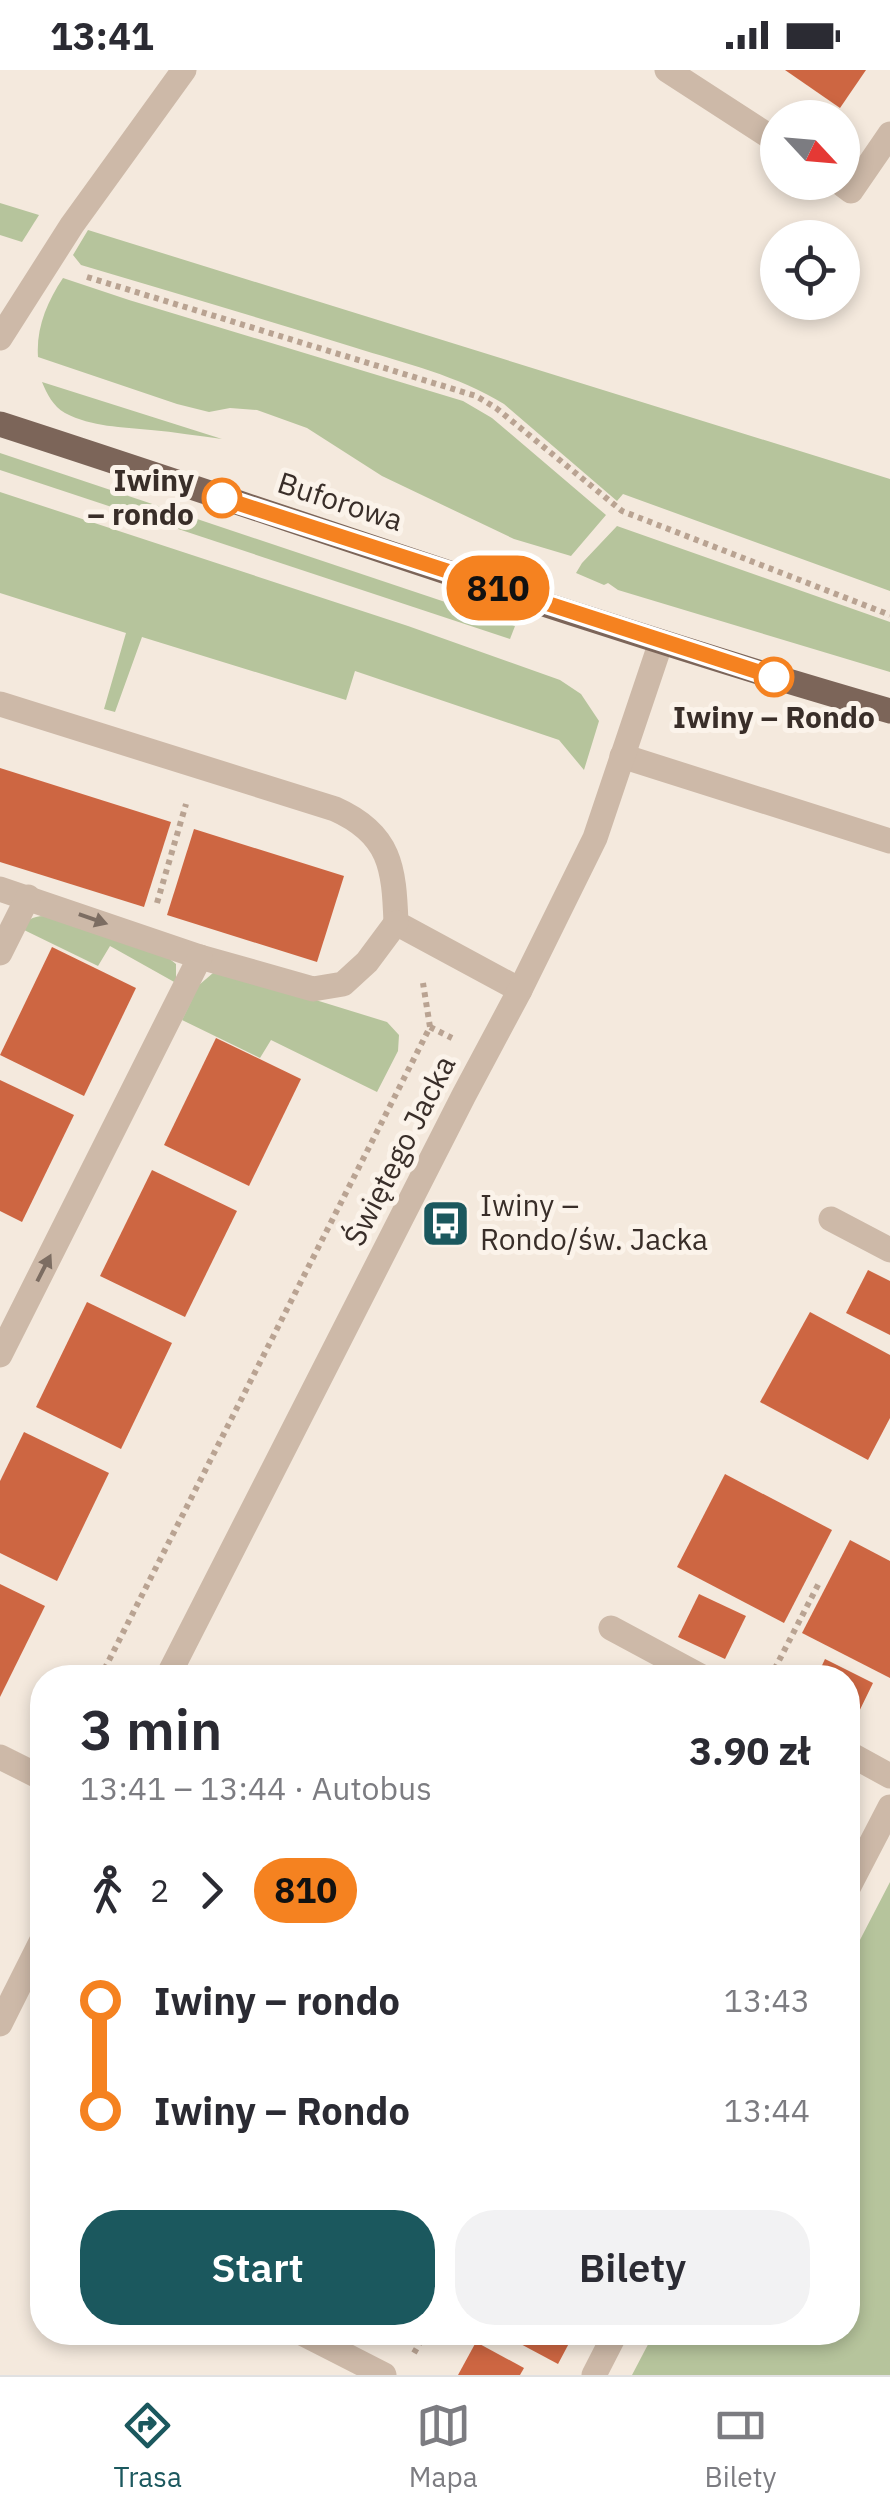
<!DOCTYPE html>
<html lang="pl">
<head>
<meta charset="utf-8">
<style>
  :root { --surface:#fff; --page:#f2f2f3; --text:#2b2b33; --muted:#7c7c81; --line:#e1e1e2; --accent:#1b585e }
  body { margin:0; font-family:"IBM Plex Sans",sans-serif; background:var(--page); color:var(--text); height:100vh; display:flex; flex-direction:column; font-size:38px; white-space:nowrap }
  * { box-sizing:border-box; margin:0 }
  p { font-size:32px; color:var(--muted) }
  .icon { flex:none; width:55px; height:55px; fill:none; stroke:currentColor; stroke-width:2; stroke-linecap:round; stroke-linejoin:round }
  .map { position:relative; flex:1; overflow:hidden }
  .side { position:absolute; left:30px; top:1595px; width:830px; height:680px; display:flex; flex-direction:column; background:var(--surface); border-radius:40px; box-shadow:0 5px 15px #0003 }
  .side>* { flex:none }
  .badge { padding:0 20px; border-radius:32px; font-size:35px; line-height:65px }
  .needle { width:65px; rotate:116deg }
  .tools { position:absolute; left:760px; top:30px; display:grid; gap:20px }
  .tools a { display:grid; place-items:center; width:100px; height:100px; border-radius:50%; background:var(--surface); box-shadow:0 5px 15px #0003; font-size:50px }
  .map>.badge { position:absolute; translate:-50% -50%; box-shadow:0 0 0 5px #fff }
  .legs { display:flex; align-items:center; gap:15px; height:110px; padding:0 50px; font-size:32px }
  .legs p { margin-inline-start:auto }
  .head { display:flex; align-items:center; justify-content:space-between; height:170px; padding:0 50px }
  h1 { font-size:55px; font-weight:600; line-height:75px }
  .action { display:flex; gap:20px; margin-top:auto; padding:20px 50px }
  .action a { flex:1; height:115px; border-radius:40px; background:var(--accent); color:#fff; font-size:40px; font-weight:600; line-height:115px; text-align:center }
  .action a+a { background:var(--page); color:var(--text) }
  ul { padding:0 50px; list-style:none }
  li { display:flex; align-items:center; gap:35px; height:110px; font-size:38px }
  li i { display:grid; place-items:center; width:15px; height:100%; margin:0 12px; background:currentColor }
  li i::after { content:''; width:25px; height:25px; margin:-12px; border:8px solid; border-radius:50%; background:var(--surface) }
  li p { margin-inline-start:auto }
  li:first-child i { background:linear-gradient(#0000 50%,currentColor 0) }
  li:last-child i { background:linear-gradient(currentColor 50%,#0000 0) }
  .status { display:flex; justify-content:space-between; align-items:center; height:70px; padding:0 50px; background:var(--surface); direction:ltr }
  .status svg { height:28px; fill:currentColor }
  .tabs { display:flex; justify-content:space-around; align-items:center; height:140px; border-top:2px solid var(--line); background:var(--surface); font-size:28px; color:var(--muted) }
  .tabs a { display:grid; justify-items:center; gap:5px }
  .tabs .active { color:var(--accent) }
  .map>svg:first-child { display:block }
  .green { fill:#b6c49c }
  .building { fill:#cd6642 }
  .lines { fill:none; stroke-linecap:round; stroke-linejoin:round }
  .path { stroke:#b9a392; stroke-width:6; stroke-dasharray:5 5; stroke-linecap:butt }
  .minor { stroke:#cdb9a8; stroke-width:25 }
  .major { stroke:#7c6559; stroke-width:25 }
  .oneway { fill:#7c6d62 }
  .line-1-casing { stroke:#fff; stroke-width:22 }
  .line-1 { stroke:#f58220; stroke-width:15 }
  .stop-1-dot { fill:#fff; stroke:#f58220; stroke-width:5 }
  .labels { text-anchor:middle; stroke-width:10; stroke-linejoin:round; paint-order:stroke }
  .stop-label { font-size:30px; font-weight:bold; fill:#392e29; stroke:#fbf3ea; text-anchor:end }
  .street-label { font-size:30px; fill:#392e29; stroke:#fbf3ea }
  .poi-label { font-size:30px; fill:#392e29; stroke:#fbf3ea; text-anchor:start }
</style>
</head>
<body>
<div class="status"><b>13:41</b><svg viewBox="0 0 49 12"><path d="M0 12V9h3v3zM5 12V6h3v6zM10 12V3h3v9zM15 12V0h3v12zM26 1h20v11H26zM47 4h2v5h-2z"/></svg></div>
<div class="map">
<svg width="890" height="2305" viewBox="0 0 890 2305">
  <rect width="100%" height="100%" fill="#f4e9dd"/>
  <!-- green -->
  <g class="green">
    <path d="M0 133 39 145 22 172 0 165Z"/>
    <path d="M88 160 890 409V521L623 424 617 431 504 334C459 306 404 293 353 277 263 249 172 222 81 195L73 185Z"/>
    <path d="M63 208 129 230 463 331 492 348 606 445 571 486 514 469 382 406 307 358 257 340 230 338 209 342 177 334 38 287C36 258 47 232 63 208Z"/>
    <path d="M42 312 222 369C198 366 175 362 151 360 122 357 92 357 65 343 53 336 47 324 42 312Z"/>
    <path d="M0 383 481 544 515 556 510 569 0 400Z"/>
    <path d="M0 422 408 556 560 610 581 624 599 651 584 700 559 670 355 601 346 630 142 567 115 642 104 639 126 563 0 523Z"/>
    <path d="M617 456 890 552V602L618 520 608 513 604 515 576 503 582 493Z"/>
    <path d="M48 846 161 882 176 894V913L110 876 98 896 22 859C28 847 36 846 48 846Z"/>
    <path d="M213 903H228L387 952 399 965 398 981 377 1022 271 970 260 988 182 950 199 915Z"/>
    <path d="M890 1812V2305H632L654 2263 848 2262V1893Z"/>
  </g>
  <!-- building -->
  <g class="building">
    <path d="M785 0H866L840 38Z"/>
    <path d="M0 698 171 752 144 837 0 792Z"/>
    <path d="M194 759 344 806 317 892 167 845Z"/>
    <path d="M52 877 136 918 84 1026 0 985Z"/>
    <path d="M216 968 301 1009 249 1116 164 1075Z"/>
    <path d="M0 1010 74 1045 22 1152 0 1141Z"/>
    <path d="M152 1100 237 1141 185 1247 100 1206Z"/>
    <path d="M868 1200 890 1211V1265L846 1243Z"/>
    <path d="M87 1232 172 1273 121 1379 36 1337Z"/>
    <path d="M810 1242 890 1285V1348L868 1390 760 1332Z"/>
    <path d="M24 1362 109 1403 57 1511 0 1483V1411Z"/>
    <path d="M725 1404 832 1460 784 1553 677 1497Z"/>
    <path d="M850 1470 890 1491V1608L802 1563Z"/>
    <path d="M0 1514 45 1536 0 1627Z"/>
    <path d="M699 1524 746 1546 725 1589 678 1567Z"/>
    <path d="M825 1589 873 1613 852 1656 848 1654V1608H816Z"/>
    <path d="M345 2262H376L369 2275Z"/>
    <path d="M498 2262H575L558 2294Z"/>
    <path d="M476 2272 524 2298 520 2305H458Z"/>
  </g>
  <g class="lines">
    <!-- path -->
    <g class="path">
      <path d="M87 207 476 326 496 338 622 441 890 545"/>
      <path d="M157 833 186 734"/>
      <path d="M430 957 452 968"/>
      <path d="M100 1608 430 957 423 913"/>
      <path d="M770 1608 819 1513"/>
      <path d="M414 2283 426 2262"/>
    </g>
    <!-- minor -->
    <g class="minor">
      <path d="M667 0 778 72"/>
      <path d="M839 112 851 121 890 64"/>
      <path d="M0 268 72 155 184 0"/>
      <path d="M0 634 335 739C391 764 394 798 396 853L520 920"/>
      <path d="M622 686 890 771"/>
      <path d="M0 819 200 887 313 919 343 914 367 892 396 853"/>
      <path d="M0 883 28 827"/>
      <path d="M831 1149 890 1180"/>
      <path d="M0 1285 200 887"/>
      <path d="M611 1558 704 1608"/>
      <path d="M167 1608 464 1025 520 920 595 768 661 572"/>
      <path d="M848 1683 890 1706"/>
      <path d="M0 1687 42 1708"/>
      <path d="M848 1818 890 1737"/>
      <path d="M0 1954 42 1870"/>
      <path d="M300 2262 384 2305"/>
      <path d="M594 2305 616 2262"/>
    </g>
    <!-- major -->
    <path class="major" d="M0 354C297 450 590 555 890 641"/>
  </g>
  <!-- one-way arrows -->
  <defs><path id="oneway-solid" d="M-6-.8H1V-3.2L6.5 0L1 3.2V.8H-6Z" transform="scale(2.5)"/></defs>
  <g class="oneway">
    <use href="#oneway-solid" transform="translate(93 849) rotate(19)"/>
    <use href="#oneway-solid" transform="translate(44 1198) rotate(-63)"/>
  </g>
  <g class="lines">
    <defs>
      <path id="line-1" d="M222 428 774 607"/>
    </defs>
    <!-- line-1 casing -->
    <use href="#line-1" class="line-1-casing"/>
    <!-- line-1 -->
    <use href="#line-1" class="line-1"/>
  </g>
  <!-- icons -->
  <defs>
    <symbol id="bus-square" viewBox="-11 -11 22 22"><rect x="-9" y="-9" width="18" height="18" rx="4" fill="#1b585e" stroke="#fbf3ea"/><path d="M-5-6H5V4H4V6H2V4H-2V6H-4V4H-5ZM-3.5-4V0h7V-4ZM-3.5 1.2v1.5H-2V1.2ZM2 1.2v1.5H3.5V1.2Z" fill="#fff"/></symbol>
  </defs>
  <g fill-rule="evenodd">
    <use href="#bus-square" x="418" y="1126" width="55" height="55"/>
  </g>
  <!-- markers -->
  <g class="stop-1-dot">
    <circle cx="222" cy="428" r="18"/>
    <circle cx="774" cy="607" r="18"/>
  </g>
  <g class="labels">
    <!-- stop labels -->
    <g class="stop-label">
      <text x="194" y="421">Iwiny<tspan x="194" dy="34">– rondo</tspan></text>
      <text x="774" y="658" text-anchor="middle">Iwiny – Rondo</text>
    </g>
    <!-- street labels -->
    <g class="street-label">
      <text transform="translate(340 432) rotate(18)" y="10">Buforowa</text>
      <text transform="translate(400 1081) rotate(-63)" y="10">Świętego Jacka</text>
    </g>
    <!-- poi labels -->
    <g class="poi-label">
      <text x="480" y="1146">Iwiny –<tspan x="480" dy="34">Rondo/św. Jacka</tspan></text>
    </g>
  </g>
</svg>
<div class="tools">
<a><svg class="needle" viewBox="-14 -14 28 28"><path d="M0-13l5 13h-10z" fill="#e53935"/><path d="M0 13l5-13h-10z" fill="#7c7c81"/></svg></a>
<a><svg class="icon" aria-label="locate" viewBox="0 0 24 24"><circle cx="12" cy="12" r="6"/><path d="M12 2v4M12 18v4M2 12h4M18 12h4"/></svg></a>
</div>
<b class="badge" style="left:498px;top:518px;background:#f58220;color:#111">810</b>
<section class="side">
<div class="head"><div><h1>3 min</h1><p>13:41 – 13:44 · Autobus</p></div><b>3.90 zł</b></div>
<div class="legs"><svg class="icon" aria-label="walk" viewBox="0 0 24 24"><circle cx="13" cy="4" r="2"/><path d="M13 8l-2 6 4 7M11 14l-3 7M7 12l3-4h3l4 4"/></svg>2<svg class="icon" aria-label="forward" viewBox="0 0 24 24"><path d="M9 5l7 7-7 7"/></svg><b class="badge" style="background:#f58220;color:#111">810</b></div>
<ul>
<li><i style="color:#f58220"></i><b>Iwiny – rondo</b><p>13:43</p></li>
<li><i style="color:#f58220"></i><b>Iwiny – Rondo</b><p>13:44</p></li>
</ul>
<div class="action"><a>Start</a><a>Bilety</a></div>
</section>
</div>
<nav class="tabs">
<a class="active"><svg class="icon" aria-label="directions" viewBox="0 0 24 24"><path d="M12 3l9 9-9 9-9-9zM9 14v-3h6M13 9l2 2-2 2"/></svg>Trasa</a>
<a><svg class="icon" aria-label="map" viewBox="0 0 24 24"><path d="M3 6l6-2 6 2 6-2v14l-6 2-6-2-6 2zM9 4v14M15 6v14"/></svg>Mapa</a>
<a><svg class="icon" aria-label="tickets" viewBox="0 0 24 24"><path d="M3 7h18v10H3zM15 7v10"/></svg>Bilety</a>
</nav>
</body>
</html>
